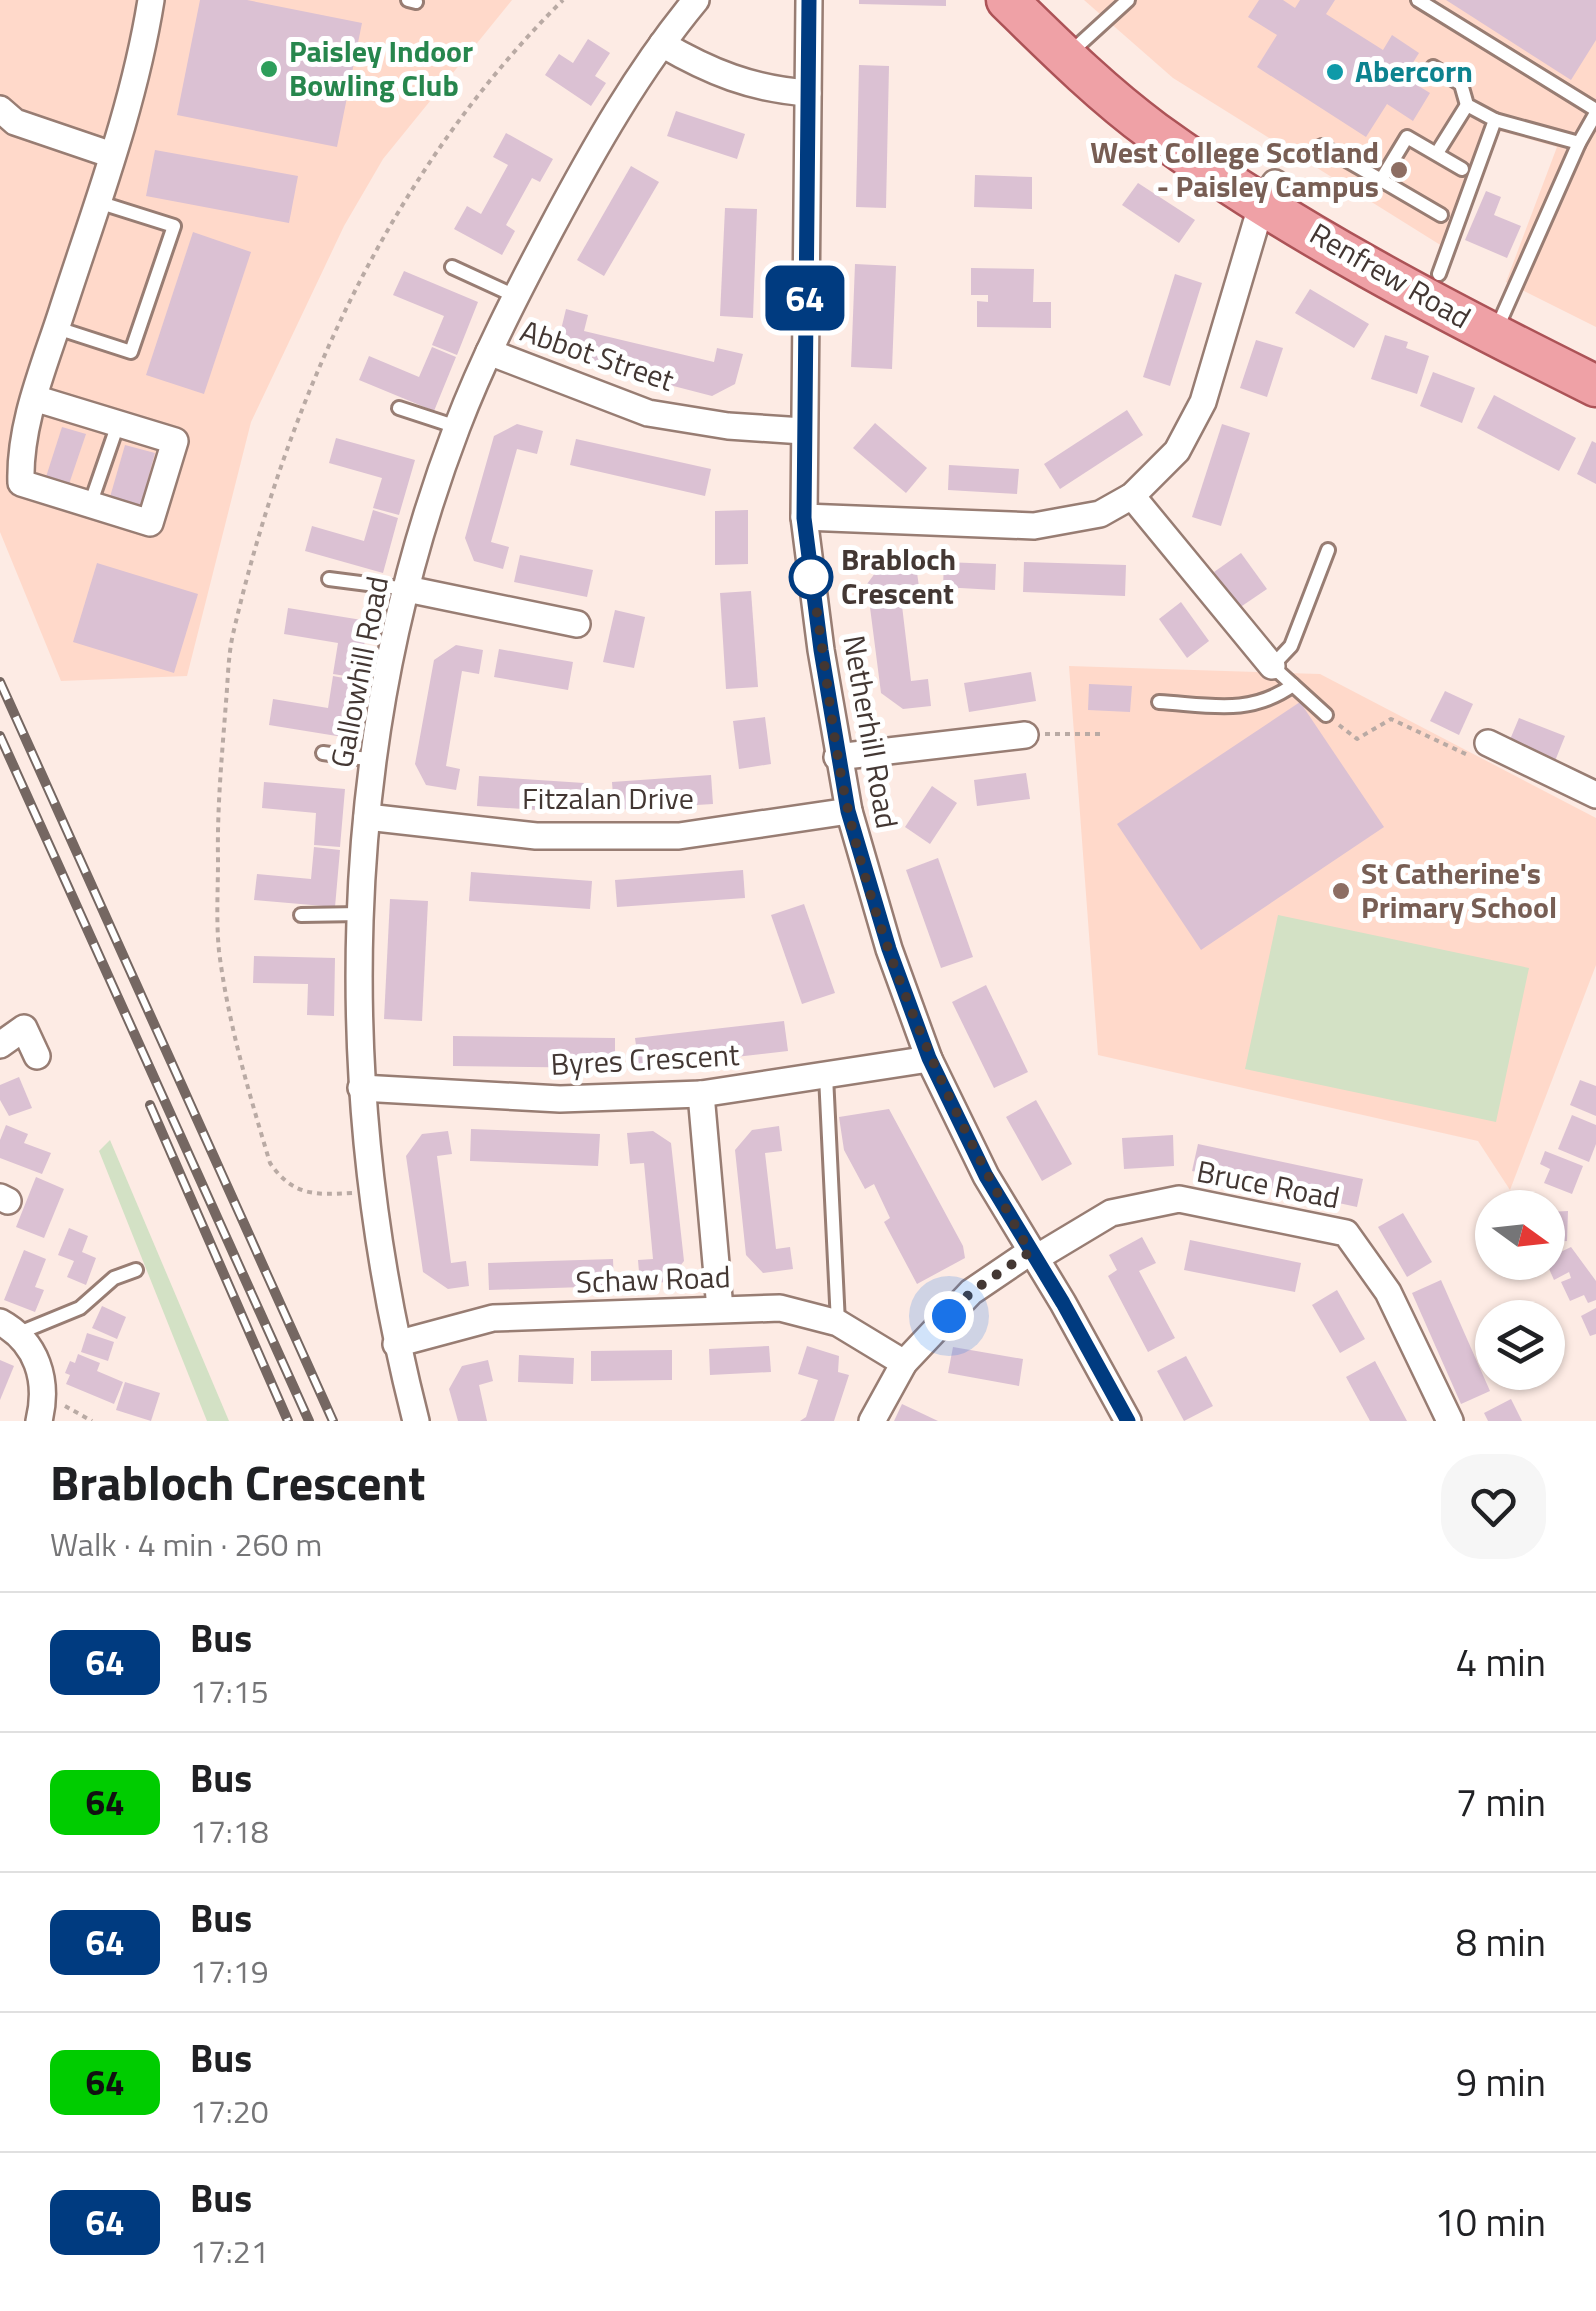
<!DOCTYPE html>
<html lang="en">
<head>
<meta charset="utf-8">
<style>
  :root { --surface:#fff; --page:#f6f6f6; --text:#202124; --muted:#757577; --line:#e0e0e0 }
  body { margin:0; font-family:"Titillium Web",sans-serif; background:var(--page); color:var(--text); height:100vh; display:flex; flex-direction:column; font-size:38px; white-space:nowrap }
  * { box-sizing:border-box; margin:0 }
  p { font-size:32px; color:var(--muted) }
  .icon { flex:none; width:55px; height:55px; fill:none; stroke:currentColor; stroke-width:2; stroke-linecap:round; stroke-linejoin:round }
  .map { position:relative; height:1421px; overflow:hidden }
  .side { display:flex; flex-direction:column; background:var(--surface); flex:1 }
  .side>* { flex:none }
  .badge { padding:0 20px; border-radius:15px; font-size:35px; line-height:65px }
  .needle { width:65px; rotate:105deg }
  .fabs { position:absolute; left:1475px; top:1190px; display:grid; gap:20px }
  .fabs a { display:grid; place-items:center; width:90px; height:90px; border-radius:50%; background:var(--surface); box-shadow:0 2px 8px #0004; font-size:50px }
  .you { position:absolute; width:50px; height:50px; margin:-25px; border:8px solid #fff; border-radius:50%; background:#1a73e8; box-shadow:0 0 0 15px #1a73e833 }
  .map>.badge { position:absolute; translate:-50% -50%; box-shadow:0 0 0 5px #fff }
  .round { display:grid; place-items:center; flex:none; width:105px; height:105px; border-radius:40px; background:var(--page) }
  .head { display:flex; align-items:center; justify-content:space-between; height:170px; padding:0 50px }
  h1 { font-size:48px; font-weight:700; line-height:75px }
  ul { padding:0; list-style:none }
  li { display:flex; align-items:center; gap:30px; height:140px; padding:0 50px; border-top:2px solid var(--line) }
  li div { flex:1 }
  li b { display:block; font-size:38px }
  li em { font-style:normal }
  li .badge { min-width:110px; font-weight:700; text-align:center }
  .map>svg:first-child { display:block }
  .built { fill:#ffd9ca }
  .green { fill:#d3e1c5 }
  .building { fill:#dbc1d3 }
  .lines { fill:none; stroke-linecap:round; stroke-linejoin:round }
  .lane-casing { stroke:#987d73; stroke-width:18 }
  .street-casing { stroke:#987d73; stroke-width:30 }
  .primary-casing { stroke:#ac5357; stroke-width:45 }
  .path { stroke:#b9aaa4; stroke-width:4; stroke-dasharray:5 5; stroke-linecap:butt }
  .lane { stroke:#fff; stroke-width:12 }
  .street { stroke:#fff; stroke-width:25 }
  .primary { stroke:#efa1a6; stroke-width:40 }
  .rail-casing { stroke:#756762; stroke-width:10 }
  .rail { stroke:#fff; stroke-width:6; stroke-dasharray:19; stroke-linecap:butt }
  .line-casing { stroke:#fff; stroke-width:22 }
  .line { stroke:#003b80; stroke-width:15 }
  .walk { stroke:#433733; stroke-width:10; stroke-dasharray:0 18 }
  .leisure-dot { fill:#2e9e5b; stroke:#fff; stroke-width:4 }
  .culture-dot { fill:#0f9aa8; stroke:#fff; stroke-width:4 }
  .education-dot { fill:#8d6e63; stroke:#fff; stroke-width:4 }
  .stop-dot { fill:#fff; stroke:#003b80; stroke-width:5 }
  .labels { text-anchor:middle; stroke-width:10; stroke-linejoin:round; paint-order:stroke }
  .leisure-label { font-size:30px; font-weight:bold; fill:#27864d; stroke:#fff; text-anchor:start }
  .culture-label { font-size:30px; font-weight:bold; fill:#0d838f; stroke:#fff; text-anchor:start }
  .education-label { font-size:30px; font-weight:bold; fill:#785e54; stroke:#fff; text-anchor:end }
  .street-label { font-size:30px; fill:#433733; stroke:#fff }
  .stop-label { font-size:30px; font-weight:bold; fill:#433733; stroke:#fff; text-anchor:start }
</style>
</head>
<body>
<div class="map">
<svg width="1596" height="1421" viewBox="0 0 1596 1421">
  <rect width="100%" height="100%" fill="#fdebe4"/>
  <!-- built -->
  <g class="built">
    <path d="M0 0H512L383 159 344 226 251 422 187 676 61 681 0 532Z"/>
    <path d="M1084 0H1596V327L1506 282 1557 147 1496 130 1450 251 1173 78Z"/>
    <path d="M1069 666 1320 674 1596 818V965L1510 1190 1478 1141 1098 1055Z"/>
  </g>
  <!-- green -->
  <g class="green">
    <path d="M1278 915 1529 968 1496 1122 1245 1069Z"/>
    <path d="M110 1140 229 1421H207L99 1151Z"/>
  </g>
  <!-- building -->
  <g class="building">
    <path d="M200 0H247L362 23 337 147 177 115Z"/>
    <path d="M859 0H946V6L859 4Z"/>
    <path d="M1259 0H1283L1295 8 1300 0H1335L1326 14 1383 50 1392 35 1419 53 1404 77 1430 93 1413 121 1387 104 1366 137 1257 67 1277 35 1248 17Z"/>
    <path d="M1446 0H1596V40L1571 80Z"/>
    <path d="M588 39 610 53 595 76 606 83 591 106 545 75 559 54 573 63Z"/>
    <path d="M859 65 889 66 886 208 856 207Z"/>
    <path d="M676 111 745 134 737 159 667 136Z"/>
    <path d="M506 133 553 159 540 182 532 178 506 225 515 231 502 255 454 229 467 206 481 214 508 165 493 157Z"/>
    <path d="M155 150 298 176 289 223 146 196Z"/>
    <path d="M631 166 659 182 604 276 577 260Z"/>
    <path d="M975 175 1032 177V209L974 207Z"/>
    <path d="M1138 183 1195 220 1179 243 1122 205Z"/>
    <path d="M1486 191 1501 197 1494 215 1521 226 1507 258 1465 240Z"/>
    <path d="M725 208 757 209 753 318 720 316Z"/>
    <path d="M193 232 251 252 204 394 146 375Z"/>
    <path d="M855 264 896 266 892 369 851 367Z"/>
    <path d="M971 268 1034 269 1033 302H1051V328L977 327V301L988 302V295H971Z"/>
    <path d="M404 271 478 302 457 355 432 345 444 316 393 295Z"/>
    <path d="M1175 274 1202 283 1170 386 1143 377Z"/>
    <path d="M1310 289 1369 324 1354 348 1295 313Z"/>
    <path d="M566 309 588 315 584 331 714 362 717 348 743 354 735 384 712 396 573 360 559 338Z"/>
    <path d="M1385 335 1408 342 1406 348 1429 356 1417 394 1371 379Z"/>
    <path d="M1256 340 1283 348 1267 397 1240 388Z"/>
    <path d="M432 347 456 357 434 411 359 380 369 356 419 377Z"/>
    <path d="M1433 372 1475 388 1462 423 1420 406Z"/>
    <path d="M1494 395 1576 438 1559 471 1477 428Z"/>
    <path d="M1127 410 1143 435 1060 489 1044 464Z"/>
    <path d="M875 423 927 468 906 493 853 448Z"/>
    <path d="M517 424 543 431 537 454 517 449 491 542 509 547 503 569 474 561 465 538 494 436Z"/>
    <path d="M1222 424 1250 433 1221 526 1192 517Z"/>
    <path d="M62 427 86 434 68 487 45 480Z"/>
    <path d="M336 438 415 460 399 515 373 508 382 478 329 463Z"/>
    <path d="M576 439 711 469 705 496 570 465Z"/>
    <path d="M1592 441 1596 443V484L1577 474Z"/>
    <path d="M125 445 155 453 141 505 110 497Z"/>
    <path d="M949 465 1019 469 1017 494 948 490Z"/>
    <path d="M373 510 398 518 383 573 305 551 312 526 364 541Z"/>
    <path d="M748 510V564L715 565V511Z"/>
    <path d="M1241 553 1267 589 1239 608 1214 572Z"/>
    <path d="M520 555 593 570 587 597 514 582Z"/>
    <path d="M915 558 919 587 900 589 911 681 928 679 931 706 903 709 881 693 867 584 884 561Z"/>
    <path d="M944 562 996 564 995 590 943 587Z"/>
    <path d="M1024 562 1126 565 1125 596 1023 592Z"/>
    <path d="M97 563 198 594 174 673 73 642Z"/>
    <path d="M751 591 758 687 726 689 720 593Z"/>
    <path d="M1181 602 1209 641 1187 658 1159 619Z"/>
    <path d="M288 608 368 621 359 678 333 674 338 643 284 634Z"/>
    <path d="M615 610 645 617 634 668 603 662Z"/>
    <path d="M456 645 483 650 479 674 462 671 446 766 460 769 456 790 426 785 415 764 434 660Z"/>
    <path d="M499 649 573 662 568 690 494 677Z"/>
    <path d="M1031 672 1036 701 969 712 964 683Z"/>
    <path d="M333 676 359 681 349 738 269 725 273 699 328 708Z"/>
    <path d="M1089 684 1132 686 1130 712 1088 710Z"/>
    <path d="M1445 691 1473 704 1459 735 1430 721Z"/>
    <path d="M1300 702 1384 827 1201 950 1117 824Z"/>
    <path d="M765 717 771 764 739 769 733 721Z"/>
    <path d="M1519 718 1565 736 1555 761 1509 742Z"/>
    <path d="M1026 773 1030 799 977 806 974 780Z"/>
    <path d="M711 775 713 804 614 810 612 782Z"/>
    <path d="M479 776 584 783 582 813 477 806Z"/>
    <path d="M264 782 345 789 340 847 314 845 316 813 262 808Z"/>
    <path d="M932 786 957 803 930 844 905 827Z"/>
    <path d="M314 847 340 850 335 907 254 900 257 874 311 879Z"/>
    <path d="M938 858 973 957 941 968 906 870Z"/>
    <path d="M743 870 745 898 617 907 615 880Z"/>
    <path d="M471 872 592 881 590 909 469 901Z"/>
    <path d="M390 899 428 901 422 1021 384 1019Z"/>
    <path d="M804 904 835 993 802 1004 771 915Z"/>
    <path d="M254 956 335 958 334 1016 307 1015 308 984 253 983Z"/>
    <path d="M986 985 1028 1072 994 1088 952 1002Z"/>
    <path d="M784 1021 788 1051 639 1068 635 1038Z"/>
    <path d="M453 1036 615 1038V1068L453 1066Z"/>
    <path d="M19 1077 32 1108 9 1116 0 1100V1085Z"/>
    <path d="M1580 1080 1596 1086V1116L1570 1105Z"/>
    <path d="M1036 1100 1072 1164 1042 1181 1006 1117Z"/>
    <path d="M889 1109 963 1246 965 1258 917 1284 884 1222 890 1218 874 1184 865 1189 844 1150 839 1117Z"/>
    <path d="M1572 1115 1596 1125V1144L1589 1162 1558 1149Z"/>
    <path d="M6 1125 28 1134 24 1143 51 1153 42 1174 0 1158V1140Z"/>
    <path d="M779 1126 782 1151 765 1153 776 1249 790 1247 793 1269 763 1273 746 1255 735 1150 752 1130Z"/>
    <path d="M471 1129 600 1134 598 1166 470 1161Z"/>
    <path d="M448 1131 452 1154 437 1156 451 1263 466 1261 469 1286 448 1289 423 1272 406 1156 422 1134Z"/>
    <path d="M653 1131 671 1143 684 1261 667 1282 640 1284 638 1260 653 1259 644 1163 630 1164 627 1133Z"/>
    <path d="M1173 1135 1174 1166 1124 1169 1122 1138Z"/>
    <path d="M1198 1144 1363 1179 1357 1207 1192 1171Z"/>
    <path d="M1545 1151 1583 1166 1572 1194 1544 1183 1550 1169 1540 1164Z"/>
    <path d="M36 1177 64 1189 44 1238 16 1227Z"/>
    <path d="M1568 1211 1567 1241 1552 1242 1553 1252 1548 1253V1212Z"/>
    <path d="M1403 1213 1432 1262 1407 1277 1378 1227Z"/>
    <path d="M69 1228 88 1236 82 1252 96 1258 86 1285 67 1277 74 1261 58 1255Z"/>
    <path d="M1142 1237 1156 1263 1139 1271 1175 1338 1148 1352 1108 1276 1117 1270 1109 1255Z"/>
    <path d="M1190 1240 1301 1263 1295 1292 1184 1270Z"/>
    <path d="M1571 1247 1596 1281V1300L1588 1303 1584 1295 1570 1301 1561 1282 1571 1278 1569 1272 1554 1280 1546 1262 1548 1258Z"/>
    <path d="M24 1250 46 1259 35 1287 44 1290 35 1312 4 1300Z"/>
    <path d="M613 1259 614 1286 489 1290 488 1263Z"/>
    <path d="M1441 1280 1490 1391 1461 1404 1412 1293Z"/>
    <path d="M1337 1290 1365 1339 1340 1353 1312 1305Z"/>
    <path d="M102 1306 126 1317 117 1339 92 1328Z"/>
    <path d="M1596 1308V1334L1590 1336 1581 1316Z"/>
    <path d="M87 1333 114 1342 108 1361 81 1352Z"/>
    <path d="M769 1346 771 1372 710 1375 709 1349Z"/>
    <path d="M807 1346 839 1356 838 1372 849 1375 834 1421H800L806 1417 818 1380 798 1374Z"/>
    <path d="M953 1347 1023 1359 1019 1386 948 1373Z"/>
    <path d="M672 1350V1380L591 1381V1351Z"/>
    <path d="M78 1354 100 1363 97 1371 123 1382 114 1404 66 1384 70 1375 65 1373 70 1361 75 1363Z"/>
    <path d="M519 1355 574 1358 573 1384 518 1382Z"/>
    <path d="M1186 1356 1213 1406 1184 1421 1157 1371Z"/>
    <path d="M0 1360 14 1366 0 1400Z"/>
    <path d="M488 1360 493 1381 479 1385 487 1421H458L449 1389 462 1366Z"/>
    <path d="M1375 1361 1407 1421H1370L1346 1377Z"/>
    <path d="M125 1382 160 1393 151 1421 116 1410Z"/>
    <path d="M1511 1399 1522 1421H1488L1484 1413Z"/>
    <path d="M902 1404 938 1421H894Z"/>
  </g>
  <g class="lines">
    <defs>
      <g id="lane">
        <path d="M408 0 416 2"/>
        <path d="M1418 0 1596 110"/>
        <path d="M1071 52 1128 0"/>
        <path d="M1433 67 1461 84 1467 105 1495 120 1439 274"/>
        <path d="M1495 120 1579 143"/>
        <path d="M1322 146 1381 180 1407 137 1462 169"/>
        <path d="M1437 153 1467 105"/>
        <path d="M1381 180 1441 215"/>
        <path d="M452 267 515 296"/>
        <path d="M57 328 131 352 174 226 98 202"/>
        <path d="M1497 328 1579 143 1596 113"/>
        <path d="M399 408 457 427"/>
        <path d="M90 505 118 424"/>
        <path d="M329 579 407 589"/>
        <path d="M1159 702C1209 705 1250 716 1293 685"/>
        <path d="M1326 715 1272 666 1291 646 1328 550"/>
        <path d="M323 753 374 760"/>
        <path d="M301 915 360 914"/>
        <path d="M826 1076 838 1323"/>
        <path d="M19 1333 80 1308 114 1278 136 1270"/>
      </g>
      <g id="street">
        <path d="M809 0 804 517 821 650 849 811 889 949 929 1059 986 1176 1063 1303 1128 1421"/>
        <path d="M662 44C710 72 752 89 808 93"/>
        <path d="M0 109 15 122 112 155"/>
        <path d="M489 352 648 413 728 426 803 431"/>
        <path d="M34 398 175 441 150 523 21 483C19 424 44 367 62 311 95 209 134 107 151 0"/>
        <path d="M1132 496 1272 666"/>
        <path d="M804 517 1034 526 1100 514 1132 496 1177 451 1203 402 1262 203 1275 183"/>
        <path d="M407 589 577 624"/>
        <path d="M1488 743 1596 795"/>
        <path d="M837 757 1025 735"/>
        <path d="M367 817 536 836H679L849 811"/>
        <path d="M0 1045 24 1028 37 1056"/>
        <path d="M361 1088 560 1099 701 1094 929 1059"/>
        <path d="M701 1094 720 1309"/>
        <path d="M0 1197 8 1201"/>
        <path d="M1036 1258 1111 1213 1179 1199 1346 1233 1388 1292 1450 1421"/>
        <path d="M0 1322C37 1342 49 1380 39 1421"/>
        <path d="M396 1344 493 1318 780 1308 838 1323 904 1363"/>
        <path d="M416 1421C333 1096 336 743 457 427 483 359 517 293 551 229 593 150 638 70 696 0"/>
        <path d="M872 1421 904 1363 971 1292 1030 1252"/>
      </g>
      <path id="primary" d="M1007 0C1054 46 1101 93 1154 132 1291 231 1445 311 1596 386"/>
    </defs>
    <!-- lane casing -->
    <use href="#lane" class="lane-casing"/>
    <!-- street casing -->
    <use href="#street" class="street-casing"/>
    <!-- primary casing -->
    <use href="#primary" class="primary-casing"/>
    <!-- path -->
    <g class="path">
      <path d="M1339 725 1357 739 1391 719 1470 756"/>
      <path d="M1045 734H1101"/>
      <path d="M352 1193C314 1195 293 1196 270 1163 249 1093 228 1023 219 951 216 921 218 890 218 860 217 807 222 755 226 702 228 680 228 656 233 634 287 401 391 170 563 0"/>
      <path d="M65 1406 92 1421"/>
    </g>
    <!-- lane -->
    <use href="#lane" class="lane"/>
    <!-- street -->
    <use href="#street" class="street"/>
    <!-- primary -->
    <use href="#primary" class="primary"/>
    <defs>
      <g id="rail">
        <path d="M0 682 333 1421"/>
        <path d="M0 736 309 1421"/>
        <path d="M150 1105 288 1421"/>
      </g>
    </defs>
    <!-- rail casing -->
    <use href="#rail" class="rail-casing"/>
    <!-- rail -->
    <use href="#rail" class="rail"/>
  </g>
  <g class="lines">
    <defs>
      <path id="line" d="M809 0 804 518 821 650 848 811 889 949 929 1058 986 1176 1063 1303 1128 1421"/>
    </defs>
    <!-- line casing -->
    <use href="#line" class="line-casing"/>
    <!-- line -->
    <use href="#line" class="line"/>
    <!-- walk -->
    <path class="walk" d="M811 577C825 655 831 733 848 810 884 968 951 1113 1030 1252L971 1292 949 1316"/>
  </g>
  <!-- markers -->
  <circle class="leisure-dot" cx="269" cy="69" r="10"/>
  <circle class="culture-dot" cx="1335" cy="72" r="10"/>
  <g class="education-dot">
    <circle cx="1399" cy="170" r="10"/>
    <circle cx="1341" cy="891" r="10"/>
  </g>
  <circle class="stop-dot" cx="811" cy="577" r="20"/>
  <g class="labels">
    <!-- leisure labels -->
    <g class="leisure-label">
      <text x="289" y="62">Paisley Indoor<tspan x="289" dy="34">Bowling Club</tspan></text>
    </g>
    <!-- culture labels -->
    <g class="culture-label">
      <text x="1355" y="82">Abercorn</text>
    </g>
    <!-- education labels -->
    <g class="education-label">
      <text x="1379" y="163">West College Scotland<tspan x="1379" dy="34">- Paisley Campus</tspan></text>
      <text x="1361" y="884" text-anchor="start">St Catherine's<tspan x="1361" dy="34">Primary School</tspan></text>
    </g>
    <!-- street labels -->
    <g class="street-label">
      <text transform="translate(1390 276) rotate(30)" y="10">Renfrew Road</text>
      <text transform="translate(597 356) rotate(19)" y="10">Abbot Street</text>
      <text transform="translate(360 672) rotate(-79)" y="10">Gallowhill Road</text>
      <text transform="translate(870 732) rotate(80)" y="10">Netherhill Road</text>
      <text x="608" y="809">Fitzalan Drive</text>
      <text transform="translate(645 1060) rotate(-3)" y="10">Byres Crescent</text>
      <text transform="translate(1268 1185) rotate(11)" y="10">Bruce Road</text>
      <text transform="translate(653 1280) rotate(-2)" y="10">Schaw Road</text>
    </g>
    <!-- stop labels -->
    <g class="stop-label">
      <text x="841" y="570">Brabloch<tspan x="841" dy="34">Crescent</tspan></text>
    </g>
  </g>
</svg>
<div class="fabs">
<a><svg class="needle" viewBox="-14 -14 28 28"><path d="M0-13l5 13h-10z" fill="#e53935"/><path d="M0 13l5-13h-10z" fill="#757577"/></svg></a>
<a><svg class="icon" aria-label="layers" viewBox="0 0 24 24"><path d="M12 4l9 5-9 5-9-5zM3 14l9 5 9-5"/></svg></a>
</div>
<div class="you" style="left:949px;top:1316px"></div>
<b class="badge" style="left:805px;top:298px;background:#003b80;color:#fff">64</b>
</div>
<section class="side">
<div class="head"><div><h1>Brabloch Crescent</h1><p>Walk · 4 min · 260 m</p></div><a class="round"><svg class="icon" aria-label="heart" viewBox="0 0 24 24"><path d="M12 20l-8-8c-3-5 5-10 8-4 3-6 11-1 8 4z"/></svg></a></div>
<ul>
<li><span class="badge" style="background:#003b80;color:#fff">64</span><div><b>Bus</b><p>17:15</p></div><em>4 min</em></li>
<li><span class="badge" style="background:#0c0;color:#111">64</span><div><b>Bus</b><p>17:18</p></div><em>7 min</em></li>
<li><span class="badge" style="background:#003b80;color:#fff">64</span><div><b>Bus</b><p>17:19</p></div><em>8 min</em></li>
<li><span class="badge" style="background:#0c0;color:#111">64</span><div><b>Bus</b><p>17:20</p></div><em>9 min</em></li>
<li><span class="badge" style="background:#003b80;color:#fff">64</span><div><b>Bus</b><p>17:21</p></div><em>10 min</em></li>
</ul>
</section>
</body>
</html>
